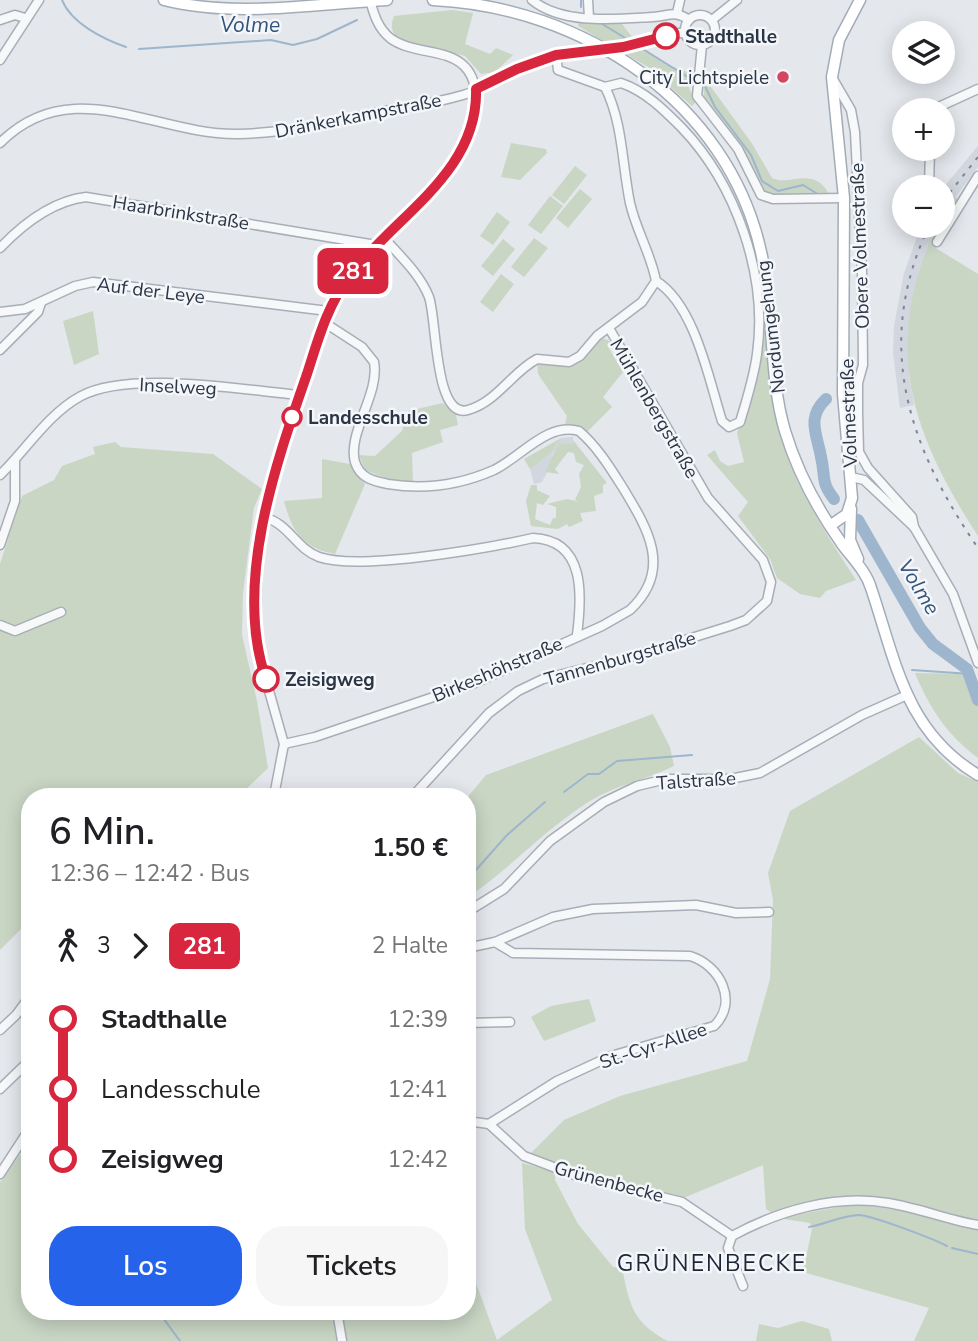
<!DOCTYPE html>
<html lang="de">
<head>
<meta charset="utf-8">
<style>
  :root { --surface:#fff; --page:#f6f6f6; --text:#202124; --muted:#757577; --accent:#2563eb }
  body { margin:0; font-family:"Nunito Sans",sans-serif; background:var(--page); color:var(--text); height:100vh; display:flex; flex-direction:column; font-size:26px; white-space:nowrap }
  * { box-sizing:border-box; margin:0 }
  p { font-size:23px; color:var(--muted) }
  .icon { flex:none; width:38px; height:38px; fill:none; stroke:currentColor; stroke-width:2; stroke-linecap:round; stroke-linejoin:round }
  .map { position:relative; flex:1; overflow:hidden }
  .sheet { position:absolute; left:21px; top:788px; width:455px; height:532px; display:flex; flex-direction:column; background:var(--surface); border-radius:28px; box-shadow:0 4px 18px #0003 }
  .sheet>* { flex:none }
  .badge { padding:0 14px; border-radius:10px; font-size:24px; line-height:46px }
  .tools { position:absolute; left:892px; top:21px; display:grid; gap:14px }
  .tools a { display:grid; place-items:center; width:63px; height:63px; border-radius:50%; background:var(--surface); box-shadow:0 4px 18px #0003; font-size:35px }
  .map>.badge { position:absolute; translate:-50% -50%; box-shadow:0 0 0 4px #fff }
  .legs { display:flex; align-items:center; gap:10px; height:77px; padding:0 28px; font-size:23px }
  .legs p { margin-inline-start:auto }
  .summary { display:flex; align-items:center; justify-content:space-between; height:119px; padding:0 28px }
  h1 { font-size:38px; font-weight:600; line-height:52px }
  .button { display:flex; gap:14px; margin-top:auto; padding:14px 28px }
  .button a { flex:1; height:80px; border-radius:28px; background:var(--accent); color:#fff; font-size:28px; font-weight:600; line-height:80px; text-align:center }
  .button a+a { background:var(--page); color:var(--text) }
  ul { padding:0 28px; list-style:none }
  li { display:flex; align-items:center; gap:24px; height:70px; font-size:26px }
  li i { display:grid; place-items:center; width:10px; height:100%; margin:0 9px; background:currentColor }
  li i::after { content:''; width:18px; height:18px; margin:-9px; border:5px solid; border-radius:50%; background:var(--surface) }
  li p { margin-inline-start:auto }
  li:first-child i { background:linear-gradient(#0000 50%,currentColor 0) }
  li:last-child i { background:linear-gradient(currentColor 50%,#0000 0) }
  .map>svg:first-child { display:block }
  .built { fill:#d2d6de }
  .green { fill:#c9d6c4 }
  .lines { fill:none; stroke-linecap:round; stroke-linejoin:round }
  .stream { stroke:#9eb6cd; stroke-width:2 }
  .river { stroke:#9eb6cd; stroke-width:12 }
  .minor-casing { stroke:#a8aeb7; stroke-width:11 }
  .major-casing { stroke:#a2acb8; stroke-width:13 }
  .minor { stroke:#f7f8fa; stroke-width:8 }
  .major { stroke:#fff; stroke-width:10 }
  .rail { stroke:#7c8796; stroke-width:2; stroke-dasharray:3.5 7; stroke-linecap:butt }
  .minor-bridge-casing { stroke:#a8aeb7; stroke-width:11; stroke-linecap:butt }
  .minor-bridge { stroke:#f7f8fa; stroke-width:8 }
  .line-1-casing { stroke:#fff; stroke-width:16 }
  .line-1 { stroke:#d7263d; stroke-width:10 }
  .stop-1-dot { fill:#fff; stroke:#d7263d; stroke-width:3.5 }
  .poi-dot { fill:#d3465f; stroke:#f4f6f9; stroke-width:2.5 }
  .labels { text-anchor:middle; stroke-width:5; stroke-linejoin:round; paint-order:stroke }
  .stop-label { font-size:19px; font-weight:bold; fill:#2a3545; stroke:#f4f6f9; text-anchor:start }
  .poi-label { font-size:19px; fill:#2a3545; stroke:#f4f6f9; text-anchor:end }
  .street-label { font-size:19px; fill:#2a3545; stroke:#f4f6f9 }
  .water-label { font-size:21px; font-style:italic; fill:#33547b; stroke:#f4f6f9 }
  .quarter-label { font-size:23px; letter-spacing:2px; fill:#1c2636; stroke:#f4f6f9 }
</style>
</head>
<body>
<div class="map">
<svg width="978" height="1341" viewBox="0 0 978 1341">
  <rect width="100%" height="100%" fill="#e4e7ec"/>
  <!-- built -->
  <g class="built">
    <path d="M978 146V167L943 214V188Z"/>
    <path d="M921 226H937L919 272 909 323V376L914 405 900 408 893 353 894 326 904 273Z"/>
    <path d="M573 437V444H560L552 455 555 457 542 482 534 484 530 469 550 454 561 438Z"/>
  </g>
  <!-- green -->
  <g class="green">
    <path d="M452 10 473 13 465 44 490 54 496 48 513 55 495 72 481 74 465 56 401 40C391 33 390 27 394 16Z"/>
    <path d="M618 17C632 43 664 67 692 73L689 88 696 102 692 106 648 67 578 26V18Z"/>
    <path d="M703 76 751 142 772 178C790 187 813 165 829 194L774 195 765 191 746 155 704 97Z"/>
    <path d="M511 143 546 149 547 153 520 180 501 177Z"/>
    <path d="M575 166 587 175 564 204 552 195Z"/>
    <path d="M580 189 592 199 568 228 556 218Z"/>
    <path d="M550 196 563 206 541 234 528 225Z"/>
    <path d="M954 197 959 200 934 247 978 274V536C910 431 881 345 937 226H943V214Z"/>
    <path d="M497 212 510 222 493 245 480 236Z"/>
    <path d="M534 238 548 248 524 277 511 267Z"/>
    <path d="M503 239 515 249 493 276 481 266Z"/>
    <path d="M501 274 514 284 493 312 480 302Z"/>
    <path d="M763 298C766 351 769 402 786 453 802 498 830 540 856 580L826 591 820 598 800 594 777 578 770 559 738 516 748 502 707 455 715 450 720 461 728 466 744 462 737 433 758 370Z"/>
    <path d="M93 311 99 354 74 365 63 321Z"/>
    <path d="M597 336 612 342 607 345 623 372 603 397 612 407 584 435 564 429 567 416 538 374 537 359 569 362Z"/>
    <path d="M443 403 456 415 458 425 440 430 443 442 412 453 413 482 387 479 365 470 359 455 375 456 402 431 408 411Z"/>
    <path d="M561 438 550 454 530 469 524 459Z"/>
    <path d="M573 440 607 483 603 485V493L594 496 596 511 580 513 583 521 569 527 567 524 558 529 531 526 526 501 531 485H537V490L550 496 543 505 537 503 535 519 550 525 553 518H556V507L547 504 567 499 580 502 575 500 581 487 579 474 584 465 576 462 574 453 568 452 555 469 559 474 545 472 560 441 561 444H573Z"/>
    <path d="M115 442 121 447 213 454 262 489 254 508 243 593 242 635 257 701 268 768 239 796H30V920L0 950V626L5 623 0 619V564L22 496 54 480 62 466 95 454 93 447Z"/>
    <path d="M322 459 350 464 365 484 335 554C302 548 292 531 284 501L322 498Z"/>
    <path d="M915 673 971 674 978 700V758C947 735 930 709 915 673Z"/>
    <path d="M653 714 670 747 674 766C646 780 616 785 590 801 545 829 511 868 467 898V798L486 775Z"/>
    <path d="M919 737 958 773 978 782V1222L907 1203 857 1197 772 1213 766 1209 763 1165 681 1199 580 1174 531 1153 564 1120 620 1096 747 1061 770 979 773 900 768 873 790 811Z"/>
    <path d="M589 999 596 1021 544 1041 531 1017 551 1006Z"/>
    <path d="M467 1132 470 1133 475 1224 467 1226Z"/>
    <path d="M30 1141V1311H334L339 1341H0V1182Z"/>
    <path d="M522 1163 555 1172V1180L578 1224 613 1267 622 1268C630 1306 632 1321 667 1341H344L340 1311H467V1259L497 1340 552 1300 525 1229Z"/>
    <path d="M857 1204 916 1213 978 1228V1341H914L929 1308 803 1272 812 1229 810 1223 777 1218Z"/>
    <path d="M802 1321 829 1329 832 1341H756L759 1324 778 1328Z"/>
  </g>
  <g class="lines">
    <!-- stream -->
    <g class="stream">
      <path d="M62 0C71 23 103 39 126 47"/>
      <path d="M581 0V7"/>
      <path d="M599 22 630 41"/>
      <path d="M638 46 691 79"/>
      <path d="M139 49 271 40 293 45 317 39 357 20"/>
      <path d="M703 82 715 107 751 155 762 181 778 191 803 185 821 196"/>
      <path d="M912 670 971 674"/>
      <path d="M564 792 588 774H599L617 761 692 755"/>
      <path d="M467 880 507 835 545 802"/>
      <path d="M809 1227C825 1224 841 1216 858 1215 871 1215 934 1239 947 1246"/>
      <path d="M952 1248 978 1254"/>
      <path d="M158 1311 180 1341"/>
    </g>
    <!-- river -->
    <g class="river">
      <path d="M826 399C806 418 817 434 821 457 826 477 820 481 834 499"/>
      <path d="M858 520 920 628 933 644 967 669 978 700"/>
    </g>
    <defs>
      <g id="minor">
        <path d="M532 0C562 25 616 19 653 17 668 16 676 10 689 20"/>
        <path d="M588 0 589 18"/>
        <path d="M677 13 680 0"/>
        <circle cx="700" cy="30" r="15"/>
        <path d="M0 20 15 15 25 18"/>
        <path d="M712 20 737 0"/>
        <path d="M661 37 685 32"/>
        <path d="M702 45 697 96 738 149 761 195 773 199 844 198"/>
        <path d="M0 60 39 0"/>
        <path d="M833 79 851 110 855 132 862 271 863 365 858 383V413L859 452 868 468 912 517 914 527"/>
        <path d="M605 87 621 83C645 91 664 110 681 127 736 184 768 275 757 354 754 377 747 399 740 422L729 427 722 421C709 380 695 305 656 281"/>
        <path d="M932 110 978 89"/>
        <path d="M0 143C72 71 153 135 238 134 287 133 332 122 379 112 407 107 436 103 463 95 497 86 525 62 561 54"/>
        <path d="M929 187 930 149"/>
        <path d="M384 238C400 256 420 274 429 297 437 319 434 420 468 410 497 402 512 372 537 359L569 362 580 356 597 336 642 302 656 281C651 254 636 230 630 203 622 164 623 123 605 87L558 70 556 55"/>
        <path d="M937 242 978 176"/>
        <path d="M0 248C23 224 52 201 86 197L376 245"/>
        <path d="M0 312 25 309 75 286 93 282 328 311"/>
        <path d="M0 350 38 312 41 303"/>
        <path d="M0 475C25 451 49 413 81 396 129 370 243 390 299 395"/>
        <path d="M851 477 864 480 914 527 953 594 978 663"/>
        <path d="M263 517C289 523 295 548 319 557 359 571 489 548 533 538 586 540 582 596 577 635"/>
        <path d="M0 545 15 501V460"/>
        <path d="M0 625 15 631 61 612"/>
        <path d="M284 744 315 737 475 683 602 626 630 610C673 570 648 529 623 488 611 469 597 446 579 431 547 422 521 457 494 470 460 485 424 490 388 484 373 481 360 478 355 462 347 433 380 394 374 362L362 347 325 323"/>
        <path d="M274 796 284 744 260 659 256 623 258 555 267 502 299 395 334 298 376 245 448 174C468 144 499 73 447 56 429 50 406 50 390 38 378 28 374 15 370 0"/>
        <path d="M413 796 489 713 518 691 543 679 627 658 730 626 746 620 767 601 771 582 763 560 708 498 609 328"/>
        <path d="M467 912 504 889 550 841 604 802 637 786 666 779H730L760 773 862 715 907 695"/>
        <path d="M467 948 495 942 553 917 593 909 696 905 736 913 769 912"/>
        <path d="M467 1023 510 1022"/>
        <path d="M0 1030 16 1015 30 996"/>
        <path d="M0 1089 30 1060"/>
        <path d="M467 1121 489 1124"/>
        <path d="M489 1124 557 1081 611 1056 714 1026C739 1002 720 965 690 956L513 953 495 942"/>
        <path d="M489 1124 524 1156 580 1177 682 1202 732 1236C778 1211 835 1194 888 1203 919 1208 948 1220 978 1225"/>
        <path d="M0 1174 30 1128"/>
        <path d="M732 1236 728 1248 743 1286"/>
        <path d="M337 1311 342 1341"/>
      </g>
      <g id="major">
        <path d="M164 0C235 18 315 4 387 0"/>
        <path d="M433 0C582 7 728 101 761 252 775 311 768 374 785 431 797 471 818 510 842 544 852 558 866 571 871 588 896 662 905 731 978 775"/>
        <path d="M851 509 850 540 858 559"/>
        <path d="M831 525 847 514 852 498 843 394 844 198 832 77 839 40 860 0"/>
      </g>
    </defs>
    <!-- minor casing -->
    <use href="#minor" class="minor-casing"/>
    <!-- major casing -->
    <use href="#major" class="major-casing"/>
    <!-- minor -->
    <use href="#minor" class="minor"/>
    <!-- major -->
    <use href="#major" class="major"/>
    <!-- rail -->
    <g class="rail">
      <path d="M943 201 978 157"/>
      <path d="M929 226C873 344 908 446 978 548"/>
    </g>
    <defs>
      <path id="minor-bridge" d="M564 53 623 47 661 37"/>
    </defs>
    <!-- minor-bridge casing -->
    <use href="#minor-bridge" class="minor-bridge-casing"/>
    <!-- minor-bridge -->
    <use href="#minor-bridge" class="minor-bridge"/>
  </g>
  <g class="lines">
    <defs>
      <path id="line-1" d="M266 679C233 584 276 463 307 374 318 340 327 306 349 277 393 217 479 173 476 89L517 69 556 55 623 47 666 36"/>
    </defs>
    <!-- line-1 casing -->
    <use href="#line-1" class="line-1-casing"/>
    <!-- line-1 -->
    <use href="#line-1" class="line-1"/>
  </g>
  <!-- markers -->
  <g class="stop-1-dot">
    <circle cx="666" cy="36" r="12"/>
    <circle cx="292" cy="417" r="9"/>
    <circle cx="266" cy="679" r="12"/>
  </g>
  <circle class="poi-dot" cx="783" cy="77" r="7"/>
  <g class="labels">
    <!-- stop labels -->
    <g class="stop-label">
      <text x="685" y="43">Stadthalle</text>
      <text x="308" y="424">Landesschule</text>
      <text x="285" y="686">Zeisigweg</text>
    </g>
    <!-- poi labels -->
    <g class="poi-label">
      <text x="769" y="84">City Lichtspiele</text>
    </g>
    <!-- street labels -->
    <g class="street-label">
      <text transform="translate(358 115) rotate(-11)" y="7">Dränkerkampstraße</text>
      <text transform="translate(181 212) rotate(9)" y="7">Haarbrinkstraße</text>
      <text transform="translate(859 246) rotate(-92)" y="7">Obere Volmestraße</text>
      <text transform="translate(151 290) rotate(7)" y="7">Auf der Leye</text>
      <text transform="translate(770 327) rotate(-97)" y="7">Nordumgehung</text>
      <text transform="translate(178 386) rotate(3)" y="7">Inselweg</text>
      <text transform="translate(655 408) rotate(60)" y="7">Mühlenbergstraße</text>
      <text transform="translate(848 413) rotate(-92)" y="7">Volmestraße</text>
      <text transform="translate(620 658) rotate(-16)" y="7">Tannenburgstraße</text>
      <text transform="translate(497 669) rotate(-23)" y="7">Birkeshöhstraße</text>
      <text transform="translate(696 780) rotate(-4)" y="7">Talstraße</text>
      <text transform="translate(653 1045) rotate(-18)" y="7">St.-Cyr-Allee</text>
      <text transform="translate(609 1181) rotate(15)" y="7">Grünenbecke</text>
    </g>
    <!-- water labels -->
    <g class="water-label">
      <text x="250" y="32">Volme</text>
      <text transform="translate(919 587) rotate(59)" y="7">Volme</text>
    </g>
    <!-- quarter labels -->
    <g class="quarter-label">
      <text x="712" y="1271">GRÜNENBECKE</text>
    </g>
  </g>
</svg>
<div class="tools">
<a><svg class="icon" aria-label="layers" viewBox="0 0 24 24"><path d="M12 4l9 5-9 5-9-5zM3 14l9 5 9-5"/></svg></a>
<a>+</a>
<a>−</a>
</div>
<b class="badge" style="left:353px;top:271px;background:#d7263d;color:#fff">281</b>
<section class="sheet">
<div class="summary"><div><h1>6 Min.</h1><p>12:36 – 12:42 · Bus</p></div><b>1.50 €</b></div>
<div class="legs"><svg class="icon" aria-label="walk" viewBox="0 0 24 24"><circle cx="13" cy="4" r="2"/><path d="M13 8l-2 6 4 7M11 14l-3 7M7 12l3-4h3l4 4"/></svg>3<svg class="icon" aria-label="forward" viewBox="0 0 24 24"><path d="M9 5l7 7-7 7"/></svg><b class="badge" style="background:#d7263d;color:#fff">281</b><p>2 Halte</p></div>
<ul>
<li><i style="color:#d7263d"></i><b>Stadthalle</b><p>12:39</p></li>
<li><i style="color:#d7263d"></i><span>Landesschule</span><p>12:41</p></li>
<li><i style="color:#d7263d"></i><b>Zeisigweg</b><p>12:42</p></li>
</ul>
<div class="button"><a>Los</a><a>Tickets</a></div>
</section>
</div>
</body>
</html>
